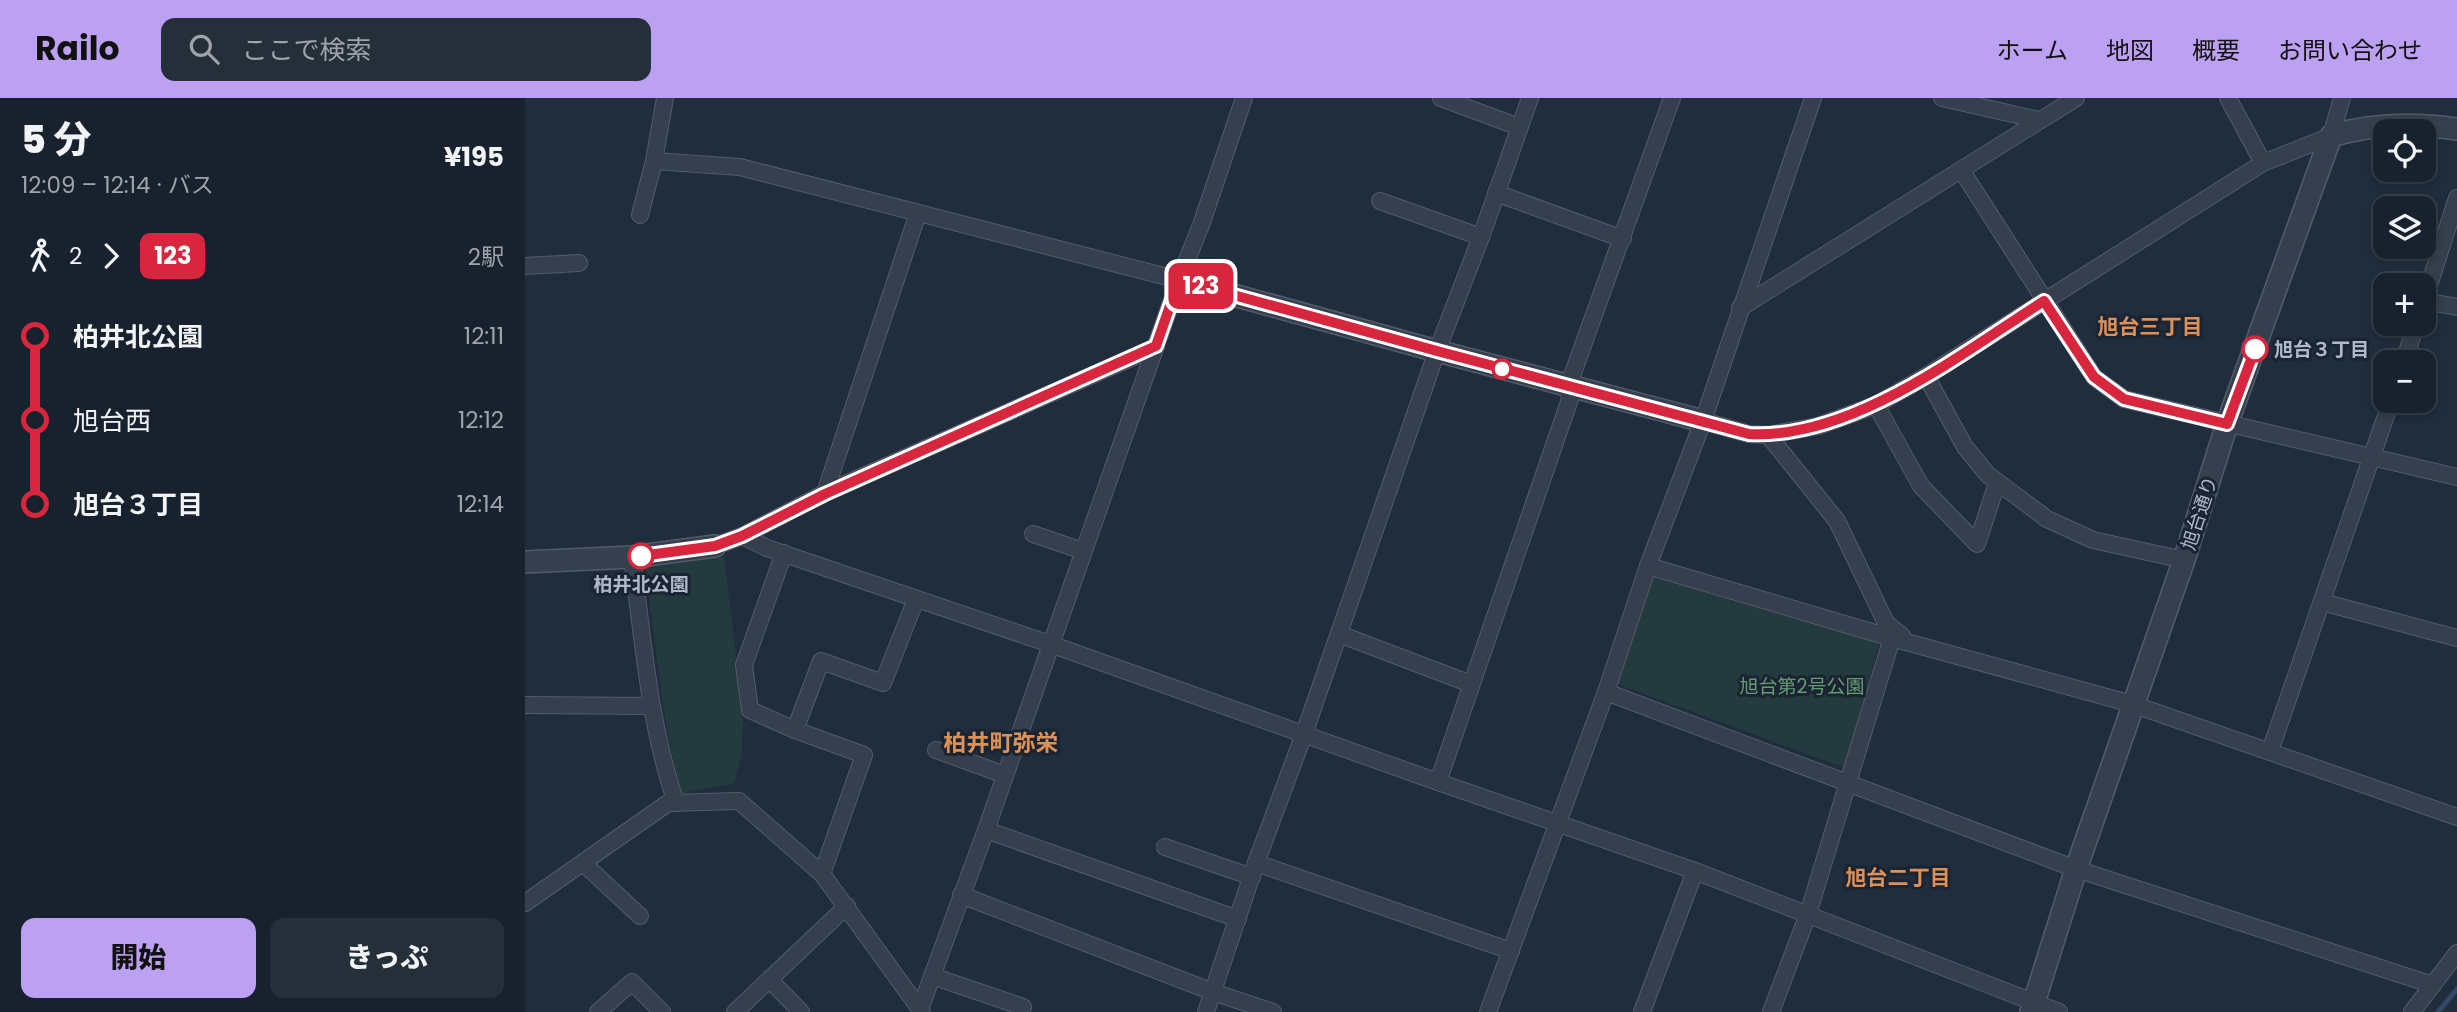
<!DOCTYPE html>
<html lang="ja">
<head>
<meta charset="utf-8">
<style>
  :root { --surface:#18222e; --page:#252f3a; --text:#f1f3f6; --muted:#9fa4aa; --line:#363f4a; --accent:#bca0f2 }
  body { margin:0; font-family:Poppins,"Noto Sans JP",sans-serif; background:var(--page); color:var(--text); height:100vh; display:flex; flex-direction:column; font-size:26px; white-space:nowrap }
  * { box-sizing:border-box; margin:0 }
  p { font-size:23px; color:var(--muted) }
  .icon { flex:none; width:38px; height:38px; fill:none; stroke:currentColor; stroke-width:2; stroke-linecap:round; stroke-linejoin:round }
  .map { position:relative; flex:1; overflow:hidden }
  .side { display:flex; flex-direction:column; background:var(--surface); width:525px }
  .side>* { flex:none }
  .badge { padding:0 14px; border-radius:10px; font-size:24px; line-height:46px }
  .tools { position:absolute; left:1848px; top:21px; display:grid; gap:14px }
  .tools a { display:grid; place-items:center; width:63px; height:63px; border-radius:14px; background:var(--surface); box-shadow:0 4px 10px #0003,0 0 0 2px var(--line); font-size:35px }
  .map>.badge { position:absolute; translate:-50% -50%; box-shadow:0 0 0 4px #fff }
  .legs { display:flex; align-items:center; gap:10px; height:77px; padding:0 21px; font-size:23px }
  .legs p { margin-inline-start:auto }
  .overview { display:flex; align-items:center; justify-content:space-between; height:119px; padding:0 21px }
  h1 { font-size:38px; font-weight:800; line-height:52px }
  .primary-button { display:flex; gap:14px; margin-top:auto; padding:14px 21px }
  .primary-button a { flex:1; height:80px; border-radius:14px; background:var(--accent); color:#111; font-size:28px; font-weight:800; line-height:80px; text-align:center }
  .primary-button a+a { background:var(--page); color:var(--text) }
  ul { padding:0 21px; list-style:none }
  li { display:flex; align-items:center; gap:24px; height:84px; font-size:26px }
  li i { display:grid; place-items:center; width:10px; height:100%; margin:0 9px; background:currentColor }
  li i::after { content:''; width:18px; height:18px; margin:-9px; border:5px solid; border-radius:50%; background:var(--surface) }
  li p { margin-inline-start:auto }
  li:first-child i { background:linear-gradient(#0000 50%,currentColor 0) }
  li:last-child i { background:linear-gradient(currentColor 50%,#0000 0) }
  header { display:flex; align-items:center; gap:42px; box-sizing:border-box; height:98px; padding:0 35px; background:var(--accent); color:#111 }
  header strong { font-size:33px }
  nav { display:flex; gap:38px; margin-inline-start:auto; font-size:24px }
  .search { width:490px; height:63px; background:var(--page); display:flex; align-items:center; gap:18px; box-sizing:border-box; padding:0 24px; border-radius:14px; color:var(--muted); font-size:26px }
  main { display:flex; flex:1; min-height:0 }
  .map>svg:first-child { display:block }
  .green { fill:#233b3e }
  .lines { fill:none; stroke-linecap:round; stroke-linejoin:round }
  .stream { stroke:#334866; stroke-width:5 }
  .minor-casing { stroke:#535c6b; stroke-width:18 }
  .tertiary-casing { stroke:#535c6b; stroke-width:24 }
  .minor { stroke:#353f4d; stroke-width:16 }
  .tertiary { stroke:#353f4d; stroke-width:21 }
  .line-1-casing { stroke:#fff; stroke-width:16 }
  .line-1 { stroke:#d7263d; stroke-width:10 }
  .stop-1-dot { fill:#fff; stroke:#d7263d; stroke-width:3.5 }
  .labels { text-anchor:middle; stroke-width:6; stroke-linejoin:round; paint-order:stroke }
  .stop-label { font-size:19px; font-weight:bold; fill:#b0b9c9; stroke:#1a2432; text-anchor:start }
  .street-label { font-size:19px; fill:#b0b9c9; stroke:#1a2432 }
  .park-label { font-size:19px; fill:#659c71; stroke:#1a2432 }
  .neighbourhood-label { font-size:21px; font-weight:bold; fill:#dd9157; stroke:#1a2432 }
  .quarter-label { font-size:23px; font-weight:bold; fill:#dd9157; stroke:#1a2432 }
</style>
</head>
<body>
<header>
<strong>Railo</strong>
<div class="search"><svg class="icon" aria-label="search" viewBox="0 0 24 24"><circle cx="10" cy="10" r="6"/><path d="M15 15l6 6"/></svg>ここで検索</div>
<nav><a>ホーム</a><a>地図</a><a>概要</a><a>お問い合わせ</a></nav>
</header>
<main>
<section class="side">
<div class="overview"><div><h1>5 分</h1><p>12:09 – 12:14 · バス</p></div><b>¥195</b></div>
<div class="legs"><svg class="icon" aria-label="walk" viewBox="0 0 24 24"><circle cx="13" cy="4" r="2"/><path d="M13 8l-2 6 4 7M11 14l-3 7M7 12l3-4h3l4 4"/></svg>2<svg class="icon" aria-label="forward" viewBox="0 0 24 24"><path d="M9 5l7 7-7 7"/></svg><b class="badge" style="background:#d7263d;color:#fff">123</b><p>2駅</p></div>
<ul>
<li><i style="color:#d7263d"></i><b>柏井北公園</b><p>12:11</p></li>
<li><i style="color:#d7263d"></i><span>旭台西</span><p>12:12</p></li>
<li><i style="color:#d7263d"></i><b>旭台３丁目</b><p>12:14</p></li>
</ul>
<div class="primary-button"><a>開始</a><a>きっぷ</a></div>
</section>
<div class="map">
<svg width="1932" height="914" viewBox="0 0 1932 914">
  <rect width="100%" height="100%" fill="#202d3d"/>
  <!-- green -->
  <g class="green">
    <path d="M199 459 218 615 217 656 209 685 154 696 137 600 120 470Z"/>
    <path d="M1127 479 1354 545 1320 670 1092 586Z"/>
  </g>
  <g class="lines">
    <!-- stream -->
    <path class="stream" d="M1913 914 1932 891"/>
    <defs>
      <g id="minor">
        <path d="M916 0 994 29"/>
        <path d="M1417 0 1514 22"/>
        <path d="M1703 0 1738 65"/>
        <path d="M129 63 215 69 654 182"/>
        <path d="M1437 73 1569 279 1599 301 1932 379"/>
        <path d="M971 95 1098 141"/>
        <path d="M855 103 956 139"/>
        <path d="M115 117 129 63 140 0"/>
        <path d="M0 168 54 165"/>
        <path d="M1899 203 1932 100"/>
        <path d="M1899 203 1932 209"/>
        <path d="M1215 210 1551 0"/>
        <path d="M1879 264 1891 226"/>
        <path d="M1401 278 1440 349 1463 377 1522 421 1568 442 1659 462"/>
        <path d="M1351 307 1396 388 1452 446 1472 385"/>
        <path d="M1178 323 1224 336 1243 337 1293 328 1351 307 1401 278 1738 65 1806 38 1817 0"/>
        <path d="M1243 337 1312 423 1361 525 1377 538"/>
        <path d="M300 395 393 115"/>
        <path d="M508 436 558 453"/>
        <path d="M217 438 242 450 525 546 913 684 1170 773 1534 914"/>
        <path d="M190 448 217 438 300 395 631 249"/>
        <path d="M259 455 219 567 225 612 270 632 296 563 358 585 391 501"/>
        <path d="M107 459C118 541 124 626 151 705"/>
        <path d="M1123 468 1367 540 1607 606 1932 719"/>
        <path d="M1797 504 1932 540"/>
        <path d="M814 536 946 586"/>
        <path d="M1081 594 1551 771 1908 887"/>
        <path d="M0 607 127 608"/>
        <path d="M270 632 339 657 297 776"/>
        <path d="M411 652 480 677"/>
        <path d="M1745 653 1866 303"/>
        <path d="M913 684 1045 301 1043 289 1147 0"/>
        <path d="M461 732 713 821"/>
        <path d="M640 749 727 779"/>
        <path d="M58 765 115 818"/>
        <path d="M731 765 986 853"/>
        <path d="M436 797 688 894 748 914"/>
        <path d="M0 805 143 705 214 703 297 776 397 914"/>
        <path d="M407 878 498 909 496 914"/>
        <path d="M245 882 276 914"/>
        <path d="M395 911 461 732 654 182 676 127 719 0"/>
        <path d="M73 914 107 884 137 914"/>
        <path d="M210 914 322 808"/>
        <path d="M681 914 731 765 779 636 912 253 956 139 1005 0"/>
        <path d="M963 914 1081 594 1123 468 1178 323 1288 0"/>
        <path d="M1117 914 1170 773"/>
        <path d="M1246 914 1283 816 1367 540"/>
        <path d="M1887 914 1932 855"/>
      </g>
      <g id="tertiary">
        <path d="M654 182 912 253 1178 323"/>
        <path d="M0 464 107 459 190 448"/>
        <path d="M1506 914 1551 771 1659 462 1702 326 1806 38C1846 26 1890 25 1932 31"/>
      </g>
    </defs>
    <!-- minor casing -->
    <use href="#minor" class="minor-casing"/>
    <!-- tertiary casing -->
    <use href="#tertiary" class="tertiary-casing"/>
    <!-- minor -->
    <use href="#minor" class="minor"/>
    <!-- tertiary -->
    <use href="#tertiary" class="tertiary"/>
  </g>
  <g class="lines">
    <defs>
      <path id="line-1" d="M116 458 190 448 217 438 300 396 631 248 654 182 912 253 1224 336C1326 342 1437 255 1519 203L1569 279 1599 301 1702 326 1730 251"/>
    </defs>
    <!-- line-1 casing -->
    <use href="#line-1" class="line-1-casing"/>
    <!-- line-1 -->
    <use href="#line-1" class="line-1"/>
  </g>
  <!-- markers -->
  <g class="stop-1-dot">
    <circle cx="1730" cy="251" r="12"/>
    <circle cx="977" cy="271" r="9"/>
    <circle cx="116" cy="458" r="12"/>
  </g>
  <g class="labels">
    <!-- stop labels -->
    <g class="stop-label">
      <text x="1749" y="258">旭台３丁目</text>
      <text x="116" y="493" text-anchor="middle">柏井北公園</text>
    </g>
    <!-- street labels -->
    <g class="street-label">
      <text transform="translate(1674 415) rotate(-72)" y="7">旭台通り</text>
    </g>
    <!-- park labels -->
    <g class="park-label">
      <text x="1277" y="595">旭台第2号公園</text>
    </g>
    <!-- neighbourhood labels -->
    <g class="neighbourhood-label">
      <text x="1625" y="236">旭台三丁目</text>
      <text x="1373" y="787">旭台二丁目</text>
    </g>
    <!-- quarter labels -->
    <g class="quarter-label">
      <text x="476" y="653">柏井町弥栄</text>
    </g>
  </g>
</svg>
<div class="tools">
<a><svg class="icon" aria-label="locate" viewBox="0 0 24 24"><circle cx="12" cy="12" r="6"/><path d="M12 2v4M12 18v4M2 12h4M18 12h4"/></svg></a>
<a><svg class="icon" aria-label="layers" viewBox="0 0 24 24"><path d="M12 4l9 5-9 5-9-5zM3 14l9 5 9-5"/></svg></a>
<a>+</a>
<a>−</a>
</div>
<b class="badge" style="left:676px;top:188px;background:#d7263d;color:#fff">123</b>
</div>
</main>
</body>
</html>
